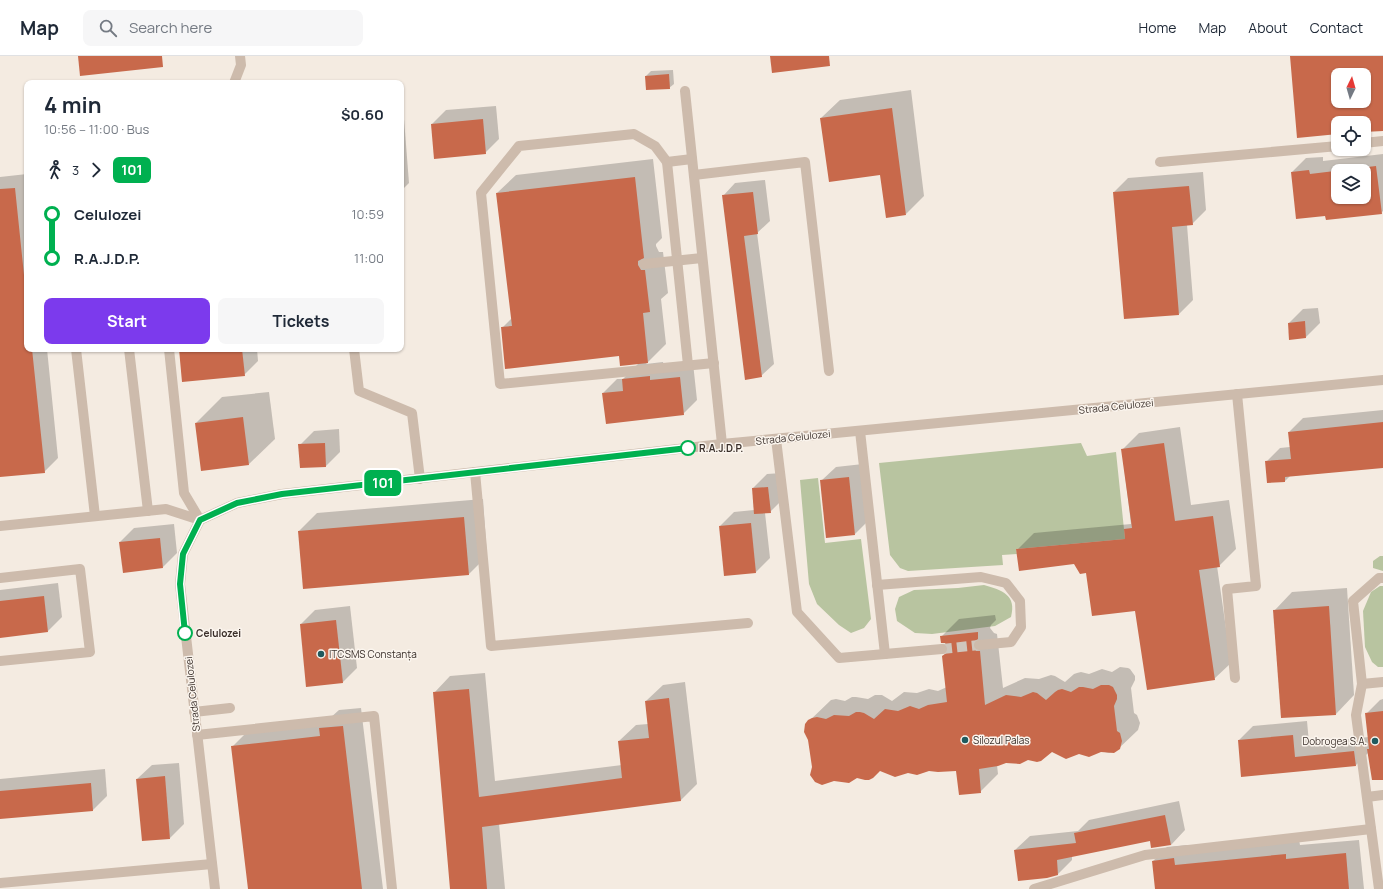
<!DOCTYPE html>
<html lang="en">
<head>
<meta charset="utf-8">
<style>
  :root { --surface:#fff; --page:#f6f6f7; --text:#1f2937; --muted:#747a83; --line:#e0e1e3; --accent:#7c3aed }
  body { margin:0; font-family:Manrope,sans-serif; background:var(--page); color:var(--text); height:100vh; display:flex; flex-direction:column; font-size:15px; white-space:nowrap }
  * { box-sizing:border-box; margin:0 }
  p { font-size:13px; color:var(--muted) }
  .icon { flex:none; width:22px; height:22px; fill:none; stroke:currentColor; stroke-width:2; stroke-linecap:round; stroke-linejoin:round }
  .map { position:relative; flex:1; overflow:hidden }
  .details { position:absolute; left:24px; top:24px; width:380px; height:272px; display:flex; flex-direction:column; background:var(--surface); border-radius:8px; box-shadow:0 1px 3px #0004 }
  .details>* { flex:none }
  .badge { padding:0 8px; border-radius:6px; font-size:14px; line-height:26px }
  .needle { width:26px; rotate:5deg }
  .controls { position:absolute; left:1331px; top:12px; display:grid; gap:8px }
  .controls a { display:grid; place-items:center; width:40px; height:40px; border-radius:8px; background:var(--surface); box-shadow:0 1px 3px #0004; font-size:20px }
  .map>.badge { position:absolute; translate:-50% -50%; box-shadow:0 0 0 2px #fff }
  .legs { display:flex; align-items:center; gap:6px; height:44px; padding:0 20px; font-size:13px }
  .legs p { margin-inline-start:auto }
  .head { display:flex; align-items:center; justify-content:space-between; height:68px; padding:0 20px }
  h1 { font-size:22px; font-weight:700; line-height:30px }
  .primary-button { display:flex; gap:8px; margin-top:auto; padding:8px 20px }
  .primary-button a { flex:1; height:46px; border-radius:8px; background:var(--accent); color:#fff; font-size:16px; font-weight:700; line-height:46px; text-align:center }
  .primary-button a+a { background:var(--page); color:var(--text) }
  ul { padding:0 20px; list-style:none }
  li { display:flex; align-items:center; gap:14px; height:44px; font-size:15px }
  li i { display:grid; place-items:center; width:6px; height:100%; margin:0 5px; background:currentColor }
  li i::after { content:''; width:10px; height:10px; margin:-5px; border:3px solid; border-radius:50%; background:var(--surface) }
  li p { margin-inline-start:auto }
  li:first-child i { background:linear-gradient(#0000 50%,currentColor 0) }
  li:last-child i { background:linear-gradient(currentColor 50%,#0000 0) }
  header { display:flex; align-items:center; gap:24px; box-sizing:border-box; height:56px; padding:0 20px; background:var(--surface); border-bottom:1px solid var(--line) }
  header strong { font-size:19px }
  nav { display:flex; gap:22px; margin-inline-start:auto; font-size:14px }
  .search { width:280px; height:36px; background:var(--page); display:flex; align-items:center; gap:10px; box-sizing:border-box; padding:0 14px; border-radius:8px; color:var(--muted); font-size:15px }
  .map>svg:first-child { display:block }
  .green { fill:#b8c4a0 }
  .shadow { fill:#0003; fill-rule:evenodd }
  .building { fill:#c8694b; fill-rule:evenodd }
  .lines { fill:none; stroke-linecap:round; stroke-linejoin:round }
  .minor-tunnel { stroke:#cfc6bd; stroke-width:10; stroke-dasharray:10 5; stroke-linecap:butt }
  .minor { stroke:#cdbbac; stroke-width:10 }
  .line-1-casing { stroke:#fff; stroke-width:9 }
  .line-1 { stroke:#00b050; stroke-width:6 }
  .stop-1-dot { fill:#fff; stroke:#00b050; stroke-width:2 }
  .poi-dot { fill:#1f5a5e; stroke:#fbf5ee; stroke-width:1.5 }
  .labels { text-anchor:middle; stroke-width:3; stroke-linejoin:round; paint-order:stroke }
  .street-label { font-size:10px; fill:#3b302b; stroke:#fbf5ee }
  .stop-label { font-size:10px; font-weight:bold; fill:#3b302b; stroke:#fbf5ee; text-anchor:start }
  .poi-label { font-size:10px; fill:#3b302b; stroke:#fbf5ee; text-anchor:start }
</style>
</head>
<body>
<header>
<strong>Map</strong>
<div class="search"><svg class="icon" aria-label="search" viewBox="0 0 24 24"><circle cx="10" cy="10" r="6"/><path d="M15 15l6 6"/></svg>Search here</div>
<nav><a>Home</a><a>Map</a><a>About</a><a>Contact</a></nav>
</header>
<div class="map">
<svg width="1383" height="833" viewBox="0 0 1383 833">
  <rect width="100%" height="100%" fill="#f4ebe1"/>
  <!-- green -->
  <g class="green">
    <path d="M1081 387 1087 400 1116 396 1125 483 1016 493 1017 498 1002 499 1003 509 908 515 900 512 890 499 879 407Z"/>
    <path d="M818 422 825 487 861 483 871 563 864 572 851 577 839 569 817 548 809 528 800 424Z"/>
    <path d="M1380 500H1383V515L1373 512V505Z"/>
    <path d="M984 529C1002 534 1017 539 1011 561L995 570 932 578 915 577 897 565 895 553 899 541 914 534 958 532Z"/>
    <path d="M1380 530H1383V611H1378L1372 606 1365 591 1363 555 1371 536Z"/>
  </g>
  <!-- shadow -->
  <g class="shadow">
    <path d="M673 14 674 28 669 32 646 20 651 15Z"/>
    <path d="M911 34 924 140 906 158 881 118 821 62 840 44Z"/>
    <path d="M401 50H403L409 127 401 135Z"/>
    <path d="M496 50 499 83 485 97 432 68 446 54Z"/>
    <path d="M1383 98V155L1381 157 1326 158 1292 116 1306 102 1323 101V105ZM1338 115H1364V141H1338Z"/>
    <path d="M653 103 662 182 656 188V190L659 196H663L668 237 661 243 666 288 646 308 663 306 664 311 693 307 697 344 683 358 603 337 617 323H623L639 307 620 299 502 272 512 262 497 137 516 119Z"/>
    <path d="M1203 116 1206 154 1192 168 1187 169 1193 244 1179 258 1114 136 1128 122Z"/>
    <path d="M27 118V293H47L58 402 44 416 0 420V121Z"/>
    <path d="M765 124 770 165 757 177 774 308 761 320 723 140 735 127Z"/>
    <path d="M1318 252 1320 267 1306 281 1289 267 1303 253Z"/>
    <path d="M180 293H257L258 305 244 319Z"/>
    <path d="M269 336 275 383 249 408 196 367 222 341Z"/>
    <path d="M1383 354V411L1290 420 1285 425 1268 426 1266 406 1280 392 1290 391 1289 376 1303 362Z"/>
    <path d="M1180 371 1191 449 1229 444 1236 493 1219 510H1217L1231 607 1214 623 1136 554 1075 507 1017 494 1034 477 1131 468 1122 394 1139 377Z"/>
    <path d="M339 373 340 396 326 410 300 389 314 375Z"/>
    <path d="M863 408 869 464 855 478 821 425 836 411Z"/>
    <path d="M782 417 784 442 770 456 765 457 770 502 756 516 725 519 720 470 734 456 754 454 753 432 767 418Z"/>
    <path d="M483 443 487 500 469 518 299 475 317 457Z"/>
    <path d="M174 468 177 497 163 511 120 486 134 472Z"/>
    <path d="M58 527 62 561 48 575 0 581V534Z"/>
    <path d="M1347 532 1354 639 1336 658 1274 555 1292 536Z"/>
    <path d="M350 550 357 612 343 626 307 630 301 568 315 554Z"/>
    <path d="M995 559 996 564 991 569 990 572 994 577 997 578 1003 632 1025 622 1039 623 1051 619 1055 620 1065 626 1074 618 1077 617 1081 616 1089 618 1102 613 1112 616 1120 611 1128 612 1130 613 1135 620V624L1131 632 1134 657 1137 659 1140 667 1138 674 1116 695 1109 697 1101 695 1079 697 1052 695 1028 703 1005 706 997 709 998 718 980 736 957 714H880L813 711 806 668 831 644 836 643 845 645 852 641H856L868 643 875 639H882L892 645 904 636 917 637 929 633 938 635 947 631 943 600 949 594V592L941 581 959 563Z"/>
    <path d="M485 617 495 725 622 709 619 685 636 669 648 668 646 645 663 629 685 626 697 728 681 744 499 768 505 833H451L434 637 450 620Z"/>
    <path d="M1383 643V719L1369 696 1356 709 1242 720 1239 684 1253 670 1307 665 1309 687 1369 681 1366 658 1380 644Z"/>
    <path d="M361 652 383 833H249L232 691 251 672 329 663 339 654Z"/>
    <path d="M179 707 184 768 170 782 137 723 152 709Z"/>
    <path d="M105 713 107 740 93 754 0 762V723Z"/>
    <path d="M1179 745 1185 774 1171 789 1151 784 1072 800V804L1058 818 1015 794 1030 780 1078 775 1089 764Z"/>
    <path d="M1299 784 1300 789 1359 784 1364 833H1156L1153 805 1167 791 1187 789 1189 795Z"/>
  </g>
  <!-- building -->
  <g class="building">
    <path d="M78 0H162L163 11 80 20Z"/>
    <path d="M770 0H829L830 10 772 17Z"/>
    <path d="M1290 0H1383V75L1364 76V67H1338V78L1297 82ZM1338 19H1364V45H1338Z"/>
    <path d="M669 18 670 33 646 34 645 20Z"/>
    <path d="M892 52 906 159 886 162 880 119 829 126 820 62Z"/>
    <path d="M483 63 486 98 434 103 431 68Z"/>
    <path d="M1376 110 1382 158 1326 164 1325 160 1296 163 1291 116 1309 114 1310 118ZM1338 115H1364V141H1338Z"/>
    <path d="M635 121 644 202 638 205V209L641 214H645L650 256 643 257 648 307 620 310 619 300 505 313 501 271 512 270 496 137Z"/>
    <path d="M1189 130 1193 169 1172 171 1179 259 1124 263 1113 136Z"/>
    <path d="M15 132 27 248V293H32L45 417 0 421V133Z"/>
    <path d="M753 136 758 178 744 180 762 321 745 324 722 139Z"/>
    <path d="M1305 265 1306 282 1289 284 1288 267Z"/>
    <path d="M179 293H242L245 320 182 326Z"/>
    <path d="M650 320V324L680 321 684 359 606 368 602 337 623 335 622 323Z"/>
    <path d="M243 361 249 409 201 415 195 367Z"/>
    <path d="M1383 366V412L1285 421V426L1267 427 1265 405 1291 403 1288 376Z"/>
    <path d="M325 387 326 411 300 412 298 388Z"/>
    <path d="M1164 387 1175 465 1213 460 1220 511 1199 514 1215 624 1147 634 1135 555 1092 560 1086 517 1080 518 1074 508 1019 515 1016 493 1125 483 1124 473 1132 472 1121 393Z"/>
    <path d="M849 421 855 479 826 482 820 424Z"/>
    <path d="M768 431 771 457 754 458 752 432Z"/>
    <path d="M464 461 469 519 303 533 298 475Z"/>
    <path d="M751 467 756 517 724 520 719 470Z"/>
    <path d="M160 482 163 512 123 517 119 486Z"/>
    <path d="M44 540 48 576 0 582V545Z"/>
    <path d="M1329 550 1336 659 1281 662 1273 554Z"/>
    <path d="M336 564 343 627 306 631 300 568Z"/>
    <path d="M978 576V583L973 586V590L976 595H980L985 649 1006 639 1021 641 1033 636 1037 637 1046 644 1055 636 1058 634 1062 633 1071 636 1079 631H1083L1093 633 1101 629H1109L1113 631 1117 639V643L1114 650 1117 675 1120 677 1122 685 1120 693 1114 697 1101 696 1089 701 1079 698 1066 703 1052 696 1041 705 1037 706 1028 704 1020 708 1006 707 998 710 979 713 981 737 959 739 956 715 938 716 929 715 917 719 908 717 895 721 880 715 873 722 869 724H865L857 722 849 727 834 725 822 729 815 726 810 719 812 711 808 684 804 676 805 668 808 664 812 662 817 661 826 663 834 659 849 660 856 656H860L864 657 874 663 885 653 898 655 910 650 919 653 928 649 947 646 942 600 948 596V592L945 587H941L940 580Z"/>
    <path d="M469 633 479 741 622 722 618 685 649 682 645 645 669 642 681 745 482 771 487 833H450L433 636Z"/>
    <path d="M1383 655V724H1372L1367 693H1369L1365 657Z"/>
    <path d="M343 670 362 833H248L231 690 320 680 319 672Z"/>
    <path d="M1293 679 1295 701 1354 695 1356 710 1241 721 1238 684Z"/>
    <path d="M165 720 170 783 142 785 136 723Z"/>
    <path d="M91 727 93 755 0 763V735Z"/>
    <path d="M1165 759 1171 789 1151 792 1150 785 1057 804 1058 819 1047 822 1018 825 1014 794 1076 787 1074 777Z"/>
    <path d="M1346 797 1349 833H1155L1152 805 1174 802 1175 809 1286 798V803Z"/>
  </g>
  <g class="lines">
    <!-- minor-tunnel -->
    <path class="minor-tunnel" d="M942 593 979 589"/>
    <!-- minor -->
    <g class="minor">
      <path d="M234 27 241 9 240 0"/>
      <path d="M685 35 722 388"/>
      <path d="M1364 87 1383 85"/>
      <path d="M692 103 667 106 655 90 634 78 519 90 481 137 500 328 714 307"/>
      <path d="M667 106 688 309"/>
      <path d="M1160 106 1338 90"/>
      <path d="M694 119 805 106 829 315"/>
      <path d="M644 208 702 202"/>
      <path d="M76 293 95 460"/>
      <path d="M129 293 148 455"/>
      <path d="M169 293 184 437 200 464"/>
      <path d="M354 293 359 335 412 357 420 423"/>
      <path d="M776 383 797 556 839 602 885 598 860 375"/>
      <path d="M475 416 491 590 748 567"/>
      <path d="M0 470 166 453 200 464"/>
      <path d="M0 522 80 513 90 596 0 605"/>
      <path d="M877 529 981 521 1006 527 1020 545 1021 571 1011 586 979 589"/>
      <path d="M885 598 942 593"/>
      <path d="M1235 622 1227 533 1256 530 1237 338"/>
      <path d="M1362 628 1383 626"/>
      <path d="M194 656 230 652"/>
      <path d="M197 679 374 660 392 833"/>
      <path d="M1367 741 1383 739"/>
      <path d="M0 827 212 808"/>
      <path d="M215 833 180 528 183 498 200 464 237 447 282 438 722 388 1383 324"/>
      <path d="M1034 833 1145 799 1371 773"/>
      <path d="M1379 833 1356 659 1362 628 1353 545 1379 522H1383"/>
    </g>
  </g>
  <g class="lines">
    <defs>
      <path id="line-1" d="M185 577 180 528 183 498 200 464 237 447 282 438 688 392"/>
    </defs>
    <!-- line-1 casing -->
    <use href="#line-1" class="line-1-casing"/>
    <!-- line-1 -->
    <use href="#line-1" class="line-1"/>
  </g>
  <!-- markers -->
  <g class="stop-1-dot">
    <circle cx="688" cy="392" r="7"/>
    <circle cx="185" cy="577" r="7"/>
  </g>
  <g class="poi-dot">
    <circle cx="321" cy="598" r="4"/>
    <circle cx="965" cy="684" r="4"/>
    <circle cx="1375" cy="685" r="4"/>
  </g>
  <g class="labels">
    <!-- street labels -->
    <g class="street-label">
      <text transform="translate(1116 350) rotate(-6)" y="4">Strada Celulozei</text>
      <text transform="translate(793 381) rotate(-6)" y="4">Strada Celulozei</text>
      <text transform="translate(192 638) rotate(-96)" y="4">Strada Celulozei</text>
    </g>
    <!-- stop labels -->
    <g class="stop-label">
      <text x="699" y="396">R.A.J.D.P.</text>
      <text x="196" y="581">Celulozei</text>
    </g>
    <!-- poi labels -->
    <g class="poi-label">
      <text x="329" y="602">ITCSMS Constanța</text>
      <text x="973" y="688">Silozul Palas</text>
      <text x="1367" y="689" text-anchor="end">Dobrogea S.A.</text>
    </g>
  </g>
</svg>
<div class="controls">
<a><svg class="needle" viewBox="-14 -14 28 28"><path d="M0-13l5 13h-10z" fill="#e53935"/><path d="M0 13l5-13h-10z" fill="#747a83"/></svg></a>
<a><svg class="icon" aria-label="locate" viewBox="0 0 24 24"><circle cx="12" cy="12" r="6"/><path d="M12 2v4M12 18v4M2 12h4M18 12h4"/></svg></a>
<a><svg class="icon" aria-label="layers" viewBox="0 0 24 24"><path d="M12 4l9 5-9 5-9-5zM3 14l9 5 9-5"/></svg></a>
</div>
<b class="badge" style="left:383px;top:427px;background:#00b050;color:#fff">101</b>
<section class="details">
<div class="head"><div><h1>4 min</h1><p>10:56 – 11:00 · Bus</p></div><b>$0.60</b></div>
<div class="legs"><svg class="icon" aria-label="walk" viewBox="0 0 24 24"><circle cx="13" cy="4" r="2"/><path d="M13 8l-2 6 4 7M11 14l-3 7M7 12l3-4h3l4 4"/></svg>3<svg class="icon" aria-label="forward" viewBox="0 0 24 24"><path d="M9 5l7 7-7 7"/></svg><b class="badge" style="background:#00b050;color:#fff">101</b></div>
<ul>
<li><i style="color:#00b050"></i><b>Celulozei</b><p>10:59</p></li>
<li><i style="color:#00b050"></i><b>R.A.J.D.P.</b><p>11:00</p></li>
</ul>
<div class="primary-button"><a>Start</a><a>Tickets</a></div>
</section>
</div>
</body>
</html>
